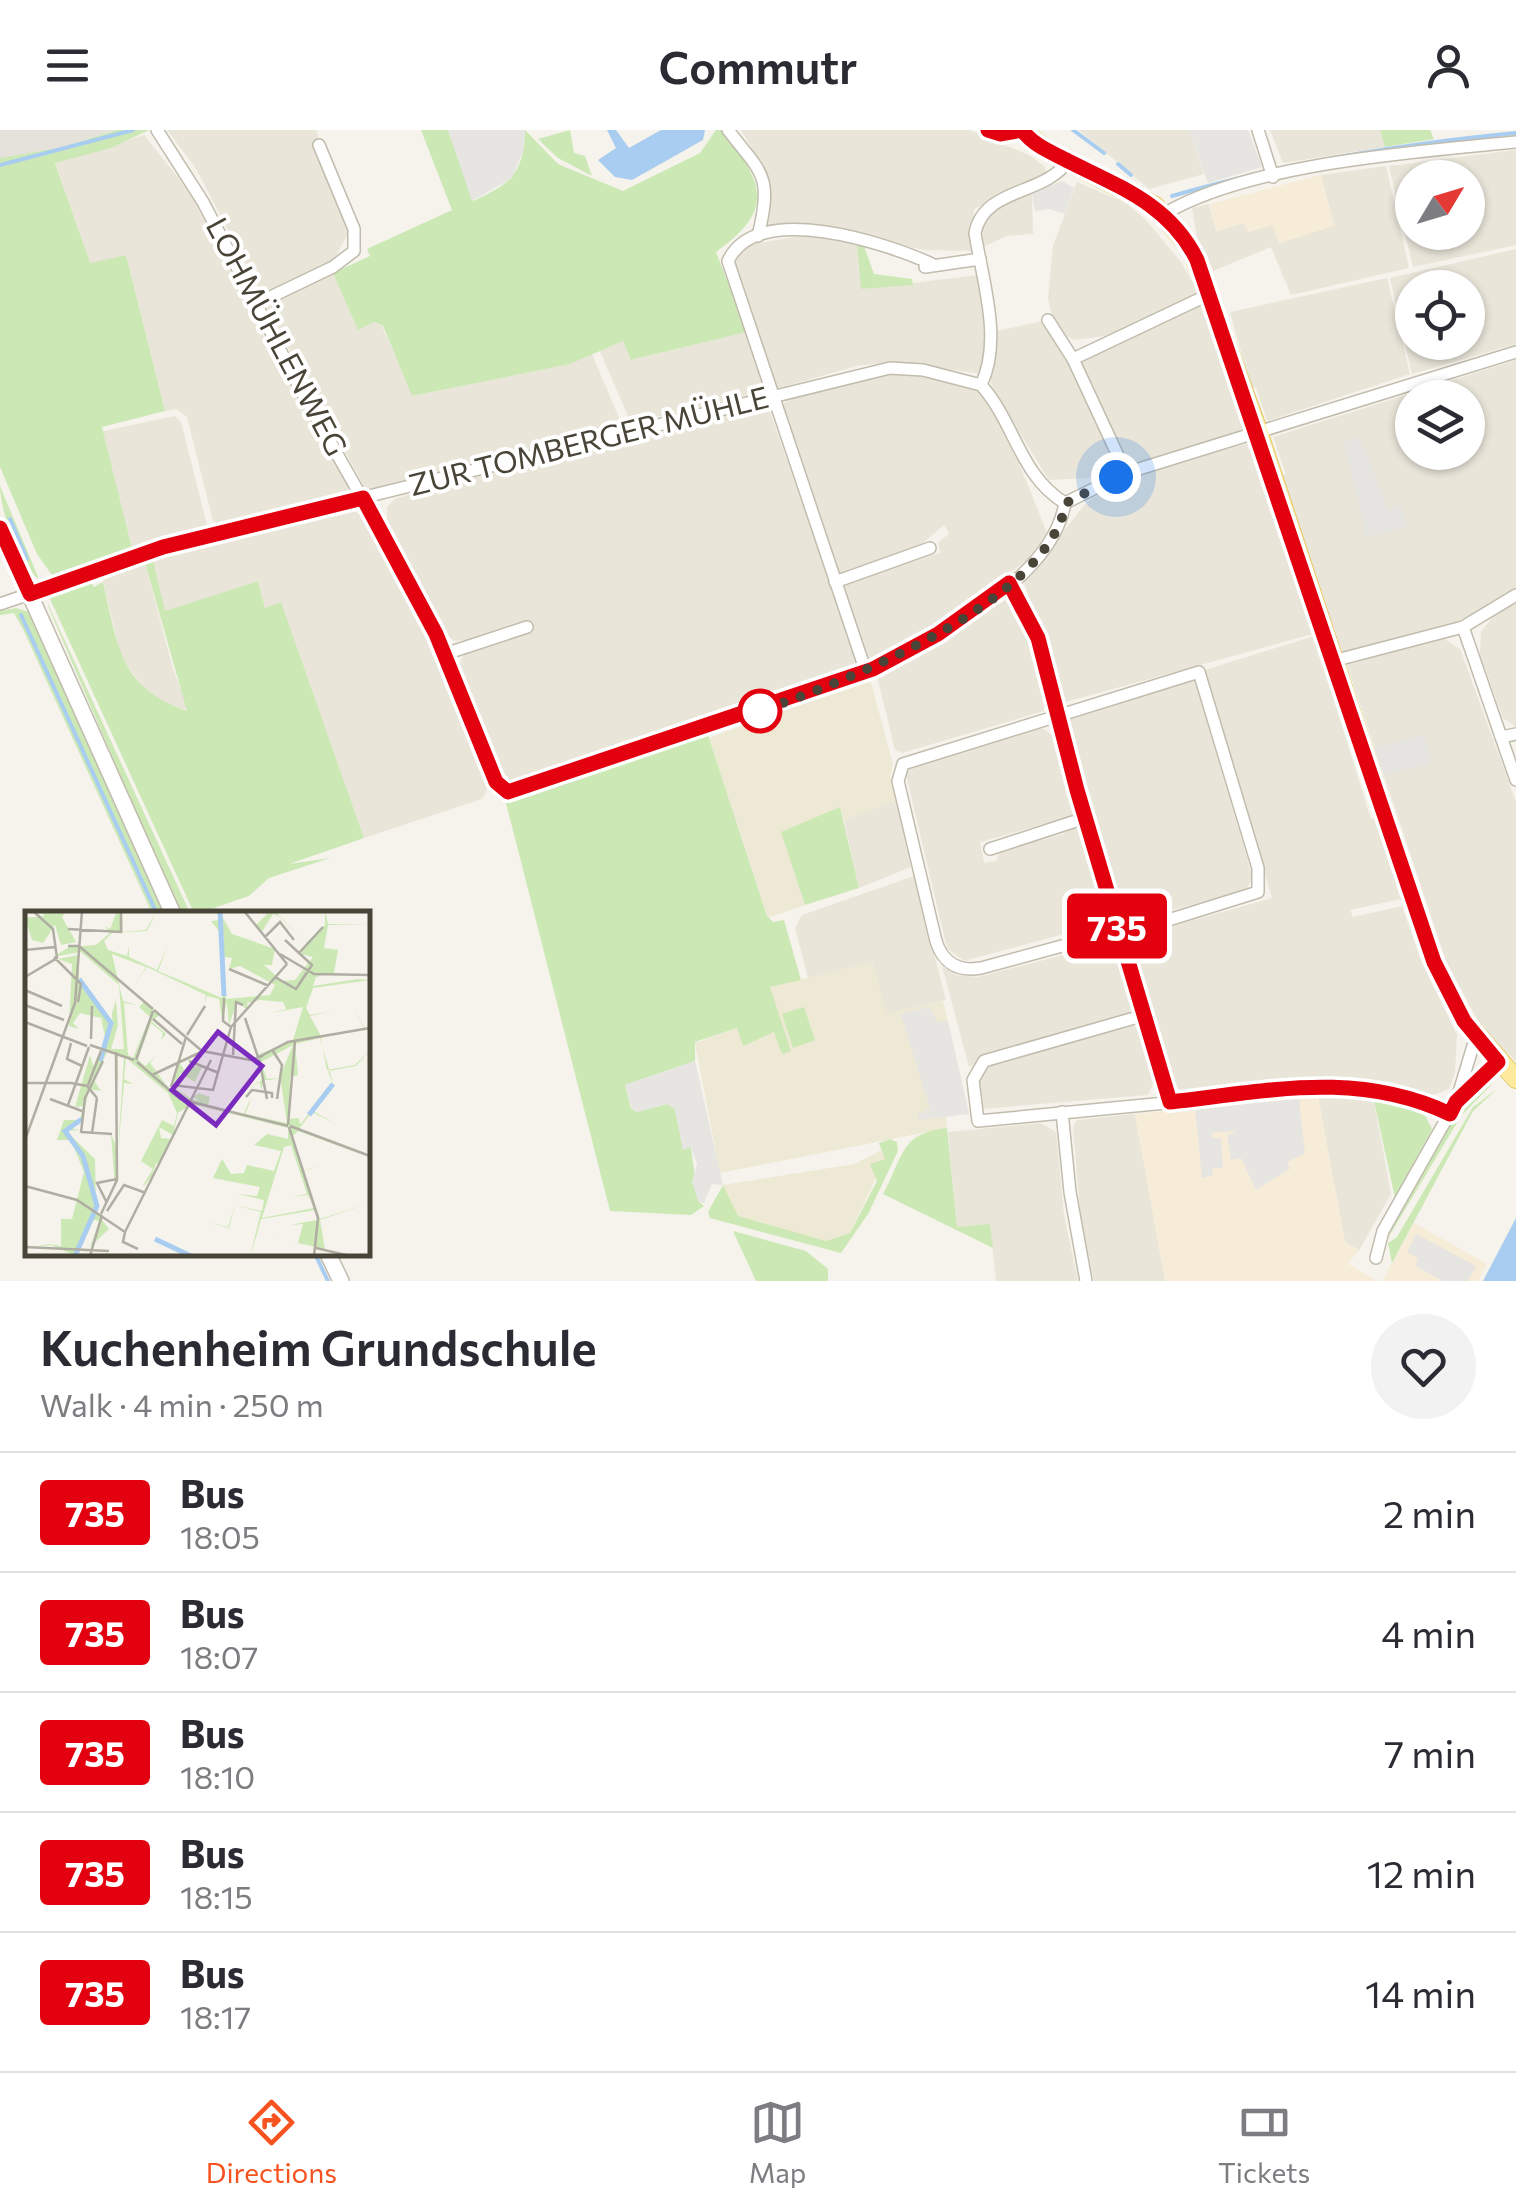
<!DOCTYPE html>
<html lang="en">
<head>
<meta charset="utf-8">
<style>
  :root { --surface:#fff; --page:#f2f2f3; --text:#2b2b33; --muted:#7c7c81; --line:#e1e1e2; --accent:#f65320 }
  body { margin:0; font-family:Commissioner,sans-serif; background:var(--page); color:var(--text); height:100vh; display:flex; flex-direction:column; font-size:38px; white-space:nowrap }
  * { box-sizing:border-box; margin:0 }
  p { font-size:32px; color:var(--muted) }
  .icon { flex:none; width:55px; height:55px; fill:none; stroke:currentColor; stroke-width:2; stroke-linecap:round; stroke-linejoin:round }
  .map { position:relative; height:1151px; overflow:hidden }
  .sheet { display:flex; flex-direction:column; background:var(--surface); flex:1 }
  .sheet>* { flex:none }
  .badge { padding:0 20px; border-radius:8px; font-size:35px; line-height:65px }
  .needle { width:65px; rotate:52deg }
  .buttons { position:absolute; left:1395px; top:30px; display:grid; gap:20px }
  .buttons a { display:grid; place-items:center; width:90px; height:90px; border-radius:50%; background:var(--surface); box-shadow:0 2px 8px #0004; font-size:50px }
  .you { position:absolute; width:50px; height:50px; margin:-25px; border:8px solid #fff; border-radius:50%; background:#1a73e8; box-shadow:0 0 0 15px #1a73e833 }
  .map>.badge { position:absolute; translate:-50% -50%; box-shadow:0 0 0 5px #fff }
  .round { display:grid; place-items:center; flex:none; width:105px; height:105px; border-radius:52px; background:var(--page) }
  .summary { display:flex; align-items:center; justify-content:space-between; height:170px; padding:0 40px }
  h1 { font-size:48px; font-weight:600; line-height:75px }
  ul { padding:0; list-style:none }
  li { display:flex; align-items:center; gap:30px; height:120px; padding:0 40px; border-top:2px solid var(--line) }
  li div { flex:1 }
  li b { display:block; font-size:38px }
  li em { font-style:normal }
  li .badge { min-width:110px; font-weight:700; text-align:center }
  header { display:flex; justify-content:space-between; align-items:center; height:130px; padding:0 40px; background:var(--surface); font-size:45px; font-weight:600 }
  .menu { display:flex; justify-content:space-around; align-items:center; height:140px; border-top:2px solid var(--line); background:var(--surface); font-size:28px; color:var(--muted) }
  .menu a { display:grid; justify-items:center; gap:5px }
  .menu .selected { color:var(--accent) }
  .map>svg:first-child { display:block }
  .residential { fill:#e9e5d9; fill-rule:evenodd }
  .commercial { fill:#f6ecd7 }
  .industrial { fill:#e5e2dc }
  .education { fill:#eee9d5 }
  .green { fill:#cce8b5 }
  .parking { fill:#e7e5e2 }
  .water { fill:#a9cdf0 }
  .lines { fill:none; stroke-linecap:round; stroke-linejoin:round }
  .stream { stroke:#a9cdf0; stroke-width:4 }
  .minor-casing { stroke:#c1bcad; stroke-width:14 }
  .tertiary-casing { stroke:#c1bcad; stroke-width:18 }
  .primary-casing { stroke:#e3c96b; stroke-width:20 }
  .minor { stroke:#fff; stroke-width:11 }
  .tertiary { stroke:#fff; stroke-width:15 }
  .primary { stroke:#fdea9c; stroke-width:18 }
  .line-casing { stroke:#fff; stroke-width:22 }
  .line { stroke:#e3000f; stroke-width:15 }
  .walk { stroke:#494438; stroke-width:10; stroke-dasharray:0 18 }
  .stop-dot { fill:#fff; stroke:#e3000f; stroke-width:5 }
  .labels { text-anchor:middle; stroke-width:8; stroke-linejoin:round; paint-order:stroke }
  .street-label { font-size:30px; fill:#494438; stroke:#fff }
  .inset-river { fill:none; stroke:#a9cdf0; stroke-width:5 }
  .inset-road { fill:none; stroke:#b0ada3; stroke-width:2.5 }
  .view { fill:#7b2cbf; fill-opacity:0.15; stroke:#7b2cbf; stroke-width:5 }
  .inset-edge { fill:none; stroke:#494438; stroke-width:5 }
</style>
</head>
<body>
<header><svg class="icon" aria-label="menu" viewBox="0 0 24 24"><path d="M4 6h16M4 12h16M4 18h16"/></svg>Commutr<svg class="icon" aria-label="person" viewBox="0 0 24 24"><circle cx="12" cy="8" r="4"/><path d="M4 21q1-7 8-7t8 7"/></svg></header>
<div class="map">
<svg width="1516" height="1151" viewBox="0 0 1516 1151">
  <rect width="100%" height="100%" fill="#f5f3eb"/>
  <!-- residential -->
  <g class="residential">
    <path d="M167 0H316L350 100 332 133 263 167 195 37Z"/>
    <path d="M741 0H969L1029 25 1044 36 1047 46 974 79 973 121 924 120 817 96 766 100 767 44Z"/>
    <path d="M1079 0H1189L1204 44 1149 59Z"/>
    <path d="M1270 0H1380L1385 17 1283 33Z"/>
    <path d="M144 5 191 64 277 233 349 357 346 364 220 396 213 391 187 287 176 279 165 281 126 125 90 134 55 32Z"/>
    <path d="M1516 20V115L1413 137 1389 36ZM1412 48H1468V102H1412Z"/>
    <path d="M1386 36 1409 138 1291 165 1271 117 1213 141 1197 107 1192 78 1209 74 1216 101 1245 93 1249 102 1272 94 1280 113 1334 95 1321 45Z"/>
    <path d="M1077 52 1126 73 1145 89 1181 132 1199 164 1111 205 1074 210 1067 206 1053 189 1048 169 1053 116Z"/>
    <path d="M1032 63 1033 104 1007 106 983 117 982 89 1003 72Z"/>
    <path d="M807 105 858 116 862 159 979 145 986 202 982 244 892 232 856 236 773 260 731 136 746 115Z"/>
    <path d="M1516 119V214L1412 244 1390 148ZM1412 158H1468V212H1412Z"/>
    <path d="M333 143 358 199 374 192 382 196 413 266 569 234 592 224 622 295 371 359 364 356 267 179 270 172Z"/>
    <path d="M1387 148 1410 244 1267 291 1256 257 1251 258 1230 182Z"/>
    <path d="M1203 174 1248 299 1128 336 1080 233Z"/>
    <path d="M1043 191 1081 253 1120 339 1088 348 1049 350 996 265 991 253 992 202Z"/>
    <path d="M747 202 764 252 763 262 631 293 600 221 623 211 632 230Z"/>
    <path d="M1516 230V460L1447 497 1340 524 1280 346 1286 344 1273 307ZM1412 268H1468V322H1412Z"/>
    <path d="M901 242 978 259 1003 294 1047 403 1026 431 974 469 928 501 869 530 841 453 940 423 938 412 949 404 944 395 918 417 839 446 782 274 805 263Z"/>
    <path d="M760 276 770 282 859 535 515 655 504 654 459 536 464 523 531 502 528 491 468 510 455 511 446 505 387 389V377L395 369 426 359Z"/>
    <path d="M175 286 181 292 208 399 132 418 103 301Z"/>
    <path d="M1249 313 1264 352 1268 351 1313 504 1062 573 1024 452 1085 374 1105 360 1148 341Z"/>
    <path d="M351 380 364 386 438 526 488 658 482 669 364 708 281 473 265 478 258 451 164 482 152 426Z"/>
    <path d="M144 429 173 539 189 581 153 569 121 528 102 446Z"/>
    <path d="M1007 469 1028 506 1046 569 1044 581 902 623 895 620 877 546Z"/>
    <path d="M1516 472V597L1503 588 1480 524 1481 502 1496 483Z"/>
    <path d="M1314 506 1371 689 1375 688 1401 769 1350 780 1353 787 1402 776 1420 828 1457 905 1455 943 1449 959 1433 965 1392 952 1353 948 1181 962 1171 951 1130 813 1134 807 1272 768 1205 540Z"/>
    <path d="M1443 508 1460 519 1516 672V931L1483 900 1446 831 1347 535Z"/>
    <path d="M1194 549 1253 748 1245 761 1129 791 1122 785 1074 624 1069 590Z"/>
    <path d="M1042 598 1055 607 1077 681 1071 687 980 712 984 733 996 731 1001 721 1064 704 1068 698H1083L1109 792 964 831 948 819 945 810 906 644 914 635Z"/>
    <path d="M896 670 911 737 859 758 844 690Z"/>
    <path d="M914 746 946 870 885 885 873 832 808 848 795 798 802 785Z"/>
    <path d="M1109 813 1117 820 1133 874 1129 884 996 922 969 937 942 836 957 845 978 847Z"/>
    <path d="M1128 895 1140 898 1155 949 1148 965 981 979 976 955 986 935Z"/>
    <path d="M1339 965 1373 966 1391 1064 1359 1120 1345 1112 1318 967Z"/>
    <path d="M1135 984 1165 1151H1094L1080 1082 1073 996 1077 990Z"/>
    <path d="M1041 993 1056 1002 1064 1085 1078 1151H996L990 1095 957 1097 948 1002Z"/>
  </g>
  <!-- commercial -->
  <g class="commercial">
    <path d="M1321 45 1334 96 1279 113 1272 95 1248 102 1244 93 1216 101 1210 74Z"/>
    <path d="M1318 967 1345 1112 1359 1120 1348 1134 1377 1151H1165L1135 984Z"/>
    <path d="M1414 1093 1487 1134 1478 1151H1382Z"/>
  </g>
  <!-- industrial -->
  <path class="industrial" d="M0 0H117L63 17 0 28Z"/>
  <!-- education -->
  <g class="education">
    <path d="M870 549 893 634 890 646 896 670 844 690 840 677 782 702 805 775 768 788 709 608Z"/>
    <path d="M873 832 886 884 943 871 969 984 946 986 947 998 720 1043 695 913 738 898 746 912 775 902 790 921 770 857Z"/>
    <path d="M882 1020 885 1029 850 1103 826 1111 737 1086 723 1055 855 1034Z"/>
  </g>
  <!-- green -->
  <g class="green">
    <path d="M117 0H149L111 18 55 33 90 133 126 125 165 281 102 297 132 418 52 445 37 424 0 337V28L63 17Z"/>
    <path d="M421 0H448L473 71C510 54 524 44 525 0L558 34 623 61 700 23 716 0H723C762 52 777 79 716 122L747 202 631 230 623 211 570 234 412 266 383 196 374 192 358 200 333 143 370 126 367 119 452 80Z"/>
    <path d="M570 0 574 23 585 26 592 46 558 28 538 9Z"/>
    <path d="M1380 0H1430L1434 9 1385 17Z"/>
    <path d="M857 114 864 116 874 144 912 149 913 155 861 159Z"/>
    <path d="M0 356 39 449C19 437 0 379 0 356Z"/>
    <path d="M152 426 165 481 258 451 265 478 281 472 364 708 289 734 330 728 269 748 249 766 199 783H194L50 469 62 458 88 448 94 457 103 452C118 516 119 557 187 581L144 429Z"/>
    <path d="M48 476V474L190 783H179Z"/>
    <path d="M16 478 29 482 166 783H152L23 499 14 483 0 485V481Z"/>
    <path d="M707 602 767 786 773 792 784 790 801 850 770 857 791 921 782 924 774 902 743 916 737 898 695 912V931L625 955 631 978 637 982 667 974 675 979 683 1019 691 1017 698 1071 704 1076 691 1085 610 1081 506 673Z"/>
    <path d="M840 677 859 758 805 775 781 702Z"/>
    <path d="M804 877 815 910 793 918 782 884Z"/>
    <path d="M1493 953 1461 986 1388 1108C1403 1074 1459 962 1493 953Z"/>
    <path d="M1497 959 1473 981 1392 1133 1388 1113 1397 1107 1473 977Z"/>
    <path d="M1373 966 1422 980 1432 999 1395 1068Z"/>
    <path d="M947 998 957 1097 990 1094 993 1118 883 1064C904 1026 900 1003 947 998Z"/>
    <path d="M890 1009 897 1012 898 1021 868 1084 841 1123 710 1088 708 1082 723 1055 738 1086 826 1111 850 1103 877 1051 870 1034 885 1029 879 1013Z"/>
    <path d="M733 1101 806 1121 828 1139V1151H756Z"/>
  </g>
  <!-- parking -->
  <g class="parking">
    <path d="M448 0H525L523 22 512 48 472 71Z"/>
    <path d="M1189 0H1248L1262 37 1208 53Z"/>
    <path d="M1062 51 1074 58 1065 84 1049 79 1035 81 1032 63Z"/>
    <path d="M1360 307 1388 379 1402 375 1407 396 1366 407 1344 311Z"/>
    <path d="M1424 605 1431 633 1384 646 1374 618Z"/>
    <path d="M929 877 938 893 948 891 969 984 919 990 917 984 930 979 901 884Z"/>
    <path d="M695 931 723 1055 712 1054 704 1073 698 1071 692 1052 697 1034 691 1017 683 1020 675 979 667 974 637 982 632 978 625 955Z"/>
    <path d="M1299 969 1305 1024 1287 1032 1290 1039 1256 1060 1241 1028 1231 1030 1227 1005 1235 1003 1232 1001 1212 1003V1008H1221L1223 1038H1213L1212 1046 1202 1048 1195 979Z"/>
    <path d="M1416 1104 1476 1136 1468 1151H1443L1415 1136 1418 1128 1407 1122Z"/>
  </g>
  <!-- water -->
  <g class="water">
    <path d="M607 0H616L629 18 661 0H705L703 10 632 50 615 47 598 30 616 18Z"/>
    <path d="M1516 1088V1151H1483Z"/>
  </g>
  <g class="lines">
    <!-- stream -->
    <g class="stream">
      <path d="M1073 0 1104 23"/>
      <path d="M1118 34 1131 45"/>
      <path d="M0 35 133 0"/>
      <path d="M1172 66C1286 33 1399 14 1516 3"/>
      <path d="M10 389 27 429"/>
      <path d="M21 485 157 784"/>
      <path d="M315 1124 328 1151"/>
    </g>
    <defs>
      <g id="minor">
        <path d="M157 0 203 72 302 262 418 467 469 577 496 652 504 661C531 664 606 631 635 621 743 585 1043 501 1065 373"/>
        <path d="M728 0C762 44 773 45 758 106"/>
        <path d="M1258 0 1273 47"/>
        <path d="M1164 84C1250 33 1416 22 1516 12"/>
        <path d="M925 137 980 129"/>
        <path d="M256 174 333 137 354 121V99L319 15"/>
        <path d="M1048 190 1073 229 1126 343"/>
        <path d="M1073 229 1210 164"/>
        <path d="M981 255C1003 210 982 149 975 103 984 57 1044 66 1068 31"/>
        <path d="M1065 373 1126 343 1516 222"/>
        <path d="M835 452 930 418"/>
        <path d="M1009 453 1038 508 1085 688 1170 972"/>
        <path d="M0 474 182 412 890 238 923 240 981 255C1015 293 1020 346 1065 373"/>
        <path d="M1463 497 1516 650"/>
        <path d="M445 524 527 497"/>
        <path d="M1333 531 1463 497 1516 465"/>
        <path d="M866 542 728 131C757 70 886 113 932 134"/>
        <path d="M1199 542 1258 738V762L1130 802 1106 804 981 838C958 842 943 833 936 811L898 651 903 634Z"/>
        <path d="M1501 607 1516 604"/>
        <path d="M990 719 1085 688"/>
        <path d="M1145 885 984 931 973 950 978 991 1343 956 1395 961 1450 984"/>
        <path d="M1459 969 1498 932"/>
        <path d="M1062 982 1070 1062 1086 1151"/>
        <path d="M1376 1128 1383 1101 1456 972 1476 906"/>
      </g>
      <g id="tertiary">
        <path d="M988 0 1001 4 1022 0"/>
        <path d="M0 398 173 784"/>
        <path d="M328 1124 341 1151"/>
      </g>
      <path id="primary" d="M1022 0 1047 21 1155 76 1192 120 1255 292 1434 832 1465 891 1516 949"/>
    </defs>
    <!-- minor casing -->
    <use href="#minor" class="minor-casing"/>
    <!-- tertiary casing -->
    <use href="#tertiary" class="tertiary-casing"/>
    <!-- primary casing -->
    <use href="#primary" class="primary-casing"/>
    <!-- minor -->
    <use href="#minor" class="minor"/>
    <!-- tertiary -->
    <use href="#tertiary" class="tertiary"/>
    <!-- primary -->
    <use href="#primary" class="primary"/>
  </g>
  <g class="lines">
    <defs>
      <path id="line" d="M0 398 30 464 163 417 363 368 436 504 496 652 508 662 873 539 938 504 1009 453 1038 508 1077 660 1170 972C1269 961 1357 940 1450 984L1456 972 1498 932 1464 891 1434 832 1197 130C1170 75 1120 57 1068 31 1051 22 1034 16 1022 0L1001 4 988 0"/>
    </defs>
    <!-- line casing -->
    <use href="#line" class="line-casing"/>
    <!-- line -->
    <use href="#line" class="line"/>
    <!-- walk -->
    <path class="walk" d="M760 581 755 583C841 553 1047 475 1066 373L1116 347"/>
  </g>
  <!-- markers -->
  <circle class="stop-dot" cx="760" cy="581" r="20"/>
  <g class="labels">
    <!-- street labels -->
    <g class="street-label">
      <text transform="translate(276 207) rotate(62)" y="10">LOHMÜHLENWEG</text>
      <text transform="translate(589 312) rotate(-14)" y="10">ZUR TOMBERGER MÜHLE</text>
    </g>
  </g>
  <!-- overview -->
  <g transform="translate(25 781)">
    <rect width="345" height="345" fill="#f5f3eb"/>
    <path d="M18 0H41L37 6 51 31 36 34 30 14 18 32 7 29 0 7 19 5ZM92 0H97L98 21 121 19 132 0 122 20 87 22 79 30 83 39 102 45 104 36V46L132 59 144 32 133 60 197 87 199 26 186 10 196 9 194 0 207 23 250 38 247 54H239L257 70 270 69 288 46 276 43 281 32 254 5 248 3 236 22 230 15 245 0H250L281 32 300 14V0L303 13H345L303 14 299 37 313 39 309 62 291 66 288 75 333 68 345 69 288 77 281 97 285 104 307 100 285 105 296 125 339 117 328 97 340 117 296 127 302 159 330 154 345 139 331 155 303 160 308 173 288 200 311 213 287 201 274 218 341 245 273 220 267 226 277 260 297 254 279 260 295 308 345 292 295 309 300 338 232 323 225 345 236 301 210 294 204 317 182 311 203 316 210 294 237 300 239 289 213 283 232 285 235 276 188 267 197 248 206 263 219 262 222 254 249 260 256 240 229 234 242 223 263 228V217L166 193 153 202 148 224 134 216 136 227 146 228 135 253 131 252 127 265 119 275 118 274 128 258 116 250 137 209 149 215 152 202 143 182 101 147 99 168 108 173 99 172 90 276 86 223 93 240 99 146 93 143V178L90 143 83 140 68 168 76 180 64 178 57 211 43 217 56 219 41 220 70 248 71 301 84 318 65 336 74 310 66 308 51 345 26 334 3 337 24 333 36 335V308H47L59 261 46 229H32L39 209H55L58 195 50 196 65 144 68 155 81 130 76 107 55 102 48 112 54 118 44 115 47 53 33 48 53 44 54 67 87 110 88 123 87 102 91 89 93 114 86 138H99L94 74 56 41 33 45V43L44 36 71 34 85 22 80 15 85 18ZM87 43 121 56 110 73 122 56 181 84 179 94 182 85 194 88 197 108 202 91 204 114 212 91 223 99 222 92 235 89 258 91 261 98 245 102 278 96 268 129 232 144 239 168 219 179 235 171 236 179 239 169H246L254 167 242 168 236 151 268 134 255 165 262 212 220 203 224 194 226 187 218 204 183 194 185 186 174 182 168 186 174 190 167 188 151 178 155 162 170 171 177 156 160 154 168 156 161 162 153 149 147 182 125 152 131 145 120 155 113 148 126 112 138 122 136 129 141 123 126 110 135 104 119 91 114 96 125 106 108 147 103 144 99 92 111 94 98 90ZM199 46 207 47 204 58 215 55 250 74 245 84 201 88ZM295 127 308 172 275 214 274 207 264 208 265 166 273 164 270 133ZM266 234 282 283 267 286 283 284 289 297 237 307 259 236ZM290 299 292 309 265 314 278 313 273 332 232 323 236 308Z" fill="#cce8b5" fill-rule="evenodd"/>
    <path class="inset-river" d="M195 0 199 85M54 68 86 112 75 150M284 204 308 173M130 328 166 345M50 345 72 295 58 245 40 220 57 208"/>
    <path class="inset-road" d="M219 0 262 53M43 18 96 21V0M240 26 255 11 269 29M43 35H54L128 98M0 39 30 36M274 42 298 16M255 43 289 63 345 64M29 46 56 73 53 91M204 58 244 75M0 66 32 47 28 18 8 0M250 66 271 78 287 54 260 29M0 79 37 95M199 87 198 110 206 116M0 94 39 109M129 99 177 140 225 149 238 145M220 107 233 146M128 108 157 133M0 111 62 135M162 124 180 95M66 128 67 95M46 132 42 148 57 155M65 134 109 149M248 140 257 154 252 188M208 144 211 91 218 94M234 146 263 131 345 117M234 148 242 188M111 149 128 100M164 150 194 162M112 151 155 188 263 215M127 164 178 140M0 172H46L62 175 72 187M63 174 76 140M147 174 188 179 206 116 262 53M146 176 161 126M221 186 227 179 247 182V187M25 188 57 200M43 194 64 136M263 214 270 130M265 215 345 245M264 216 293 307 289 345M56 221 87 223M56 222 60 187 78 150M67 222 72 187M0 229 50 92 57 0M0 275 52 289 100 321 98 331 113 338M82 292 72 272 92 268M82 300 99 274 121 282M76 303 92 269 91 141M100 321 186 149M0 336 84 340M291 337 325 345M65 345 77 304"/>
    <path class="view" d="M193 121 237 155 191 214 147 179Z"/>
    <rect width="345" height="345" class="inset-edge"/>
  </g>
</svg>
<div class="buttons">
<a><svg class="needle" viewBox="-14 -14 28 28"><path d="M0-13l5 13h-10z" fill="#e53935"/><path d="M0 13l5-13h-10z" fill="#7c7c81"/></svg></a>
<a><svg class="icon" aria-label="locate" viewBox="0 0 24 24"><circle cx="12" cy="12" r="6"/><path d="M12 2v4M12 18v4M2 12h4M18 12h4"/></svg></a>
<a><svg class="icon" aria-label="layers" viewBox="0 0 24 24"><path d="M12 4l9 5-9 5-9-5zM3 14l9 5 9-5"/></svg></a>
</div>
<div class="you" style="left:1116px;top:347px"></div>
<b class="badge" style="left:1117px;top:796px;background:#e3000f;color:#fff">735</b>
</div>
<section class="sheet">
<div class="summary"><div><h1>Kuchenheim Grundschule</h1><p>Walk · 4 min · 250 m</p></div><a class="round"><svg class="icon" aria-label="heart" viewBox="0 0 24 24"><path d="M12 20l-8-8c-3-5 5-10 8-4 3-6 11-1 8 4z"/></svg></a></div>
<ul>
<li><span class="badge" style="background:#e3000f;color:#fff">735</span><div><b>Bus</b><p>18:05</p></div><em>2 min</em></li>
<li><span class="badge" style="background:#e3000f;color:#fff">735</span><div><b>Bus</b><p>18:07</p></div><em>4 min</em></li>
<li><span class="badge" style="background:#e3000f;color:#fff">735</span><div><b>Bus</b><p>18:10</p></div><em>7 min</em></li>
<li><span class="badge" style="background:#e3000f;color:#fff">735</span><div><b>Bus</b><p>18:15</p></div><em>12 min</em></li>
<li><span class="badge" style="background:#e3000f;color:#fff">735</span><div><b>Bus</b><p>18:17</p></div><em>14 min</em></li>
</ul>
</section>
<nav class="menu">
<a class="selected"><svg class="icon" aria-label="directions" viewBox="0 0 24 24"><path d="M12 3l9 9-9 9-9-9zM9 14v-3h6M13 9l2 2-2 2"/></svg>Directions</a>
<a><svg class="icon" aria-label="map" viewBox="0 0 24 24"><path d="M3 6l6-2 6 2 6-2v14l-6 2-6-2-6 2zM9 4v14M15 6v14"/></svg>Map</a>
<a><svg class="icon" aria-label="tickets" viewBox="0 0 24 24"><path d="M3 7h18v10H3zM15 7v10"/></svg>Tickets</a>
</nav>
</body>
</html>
